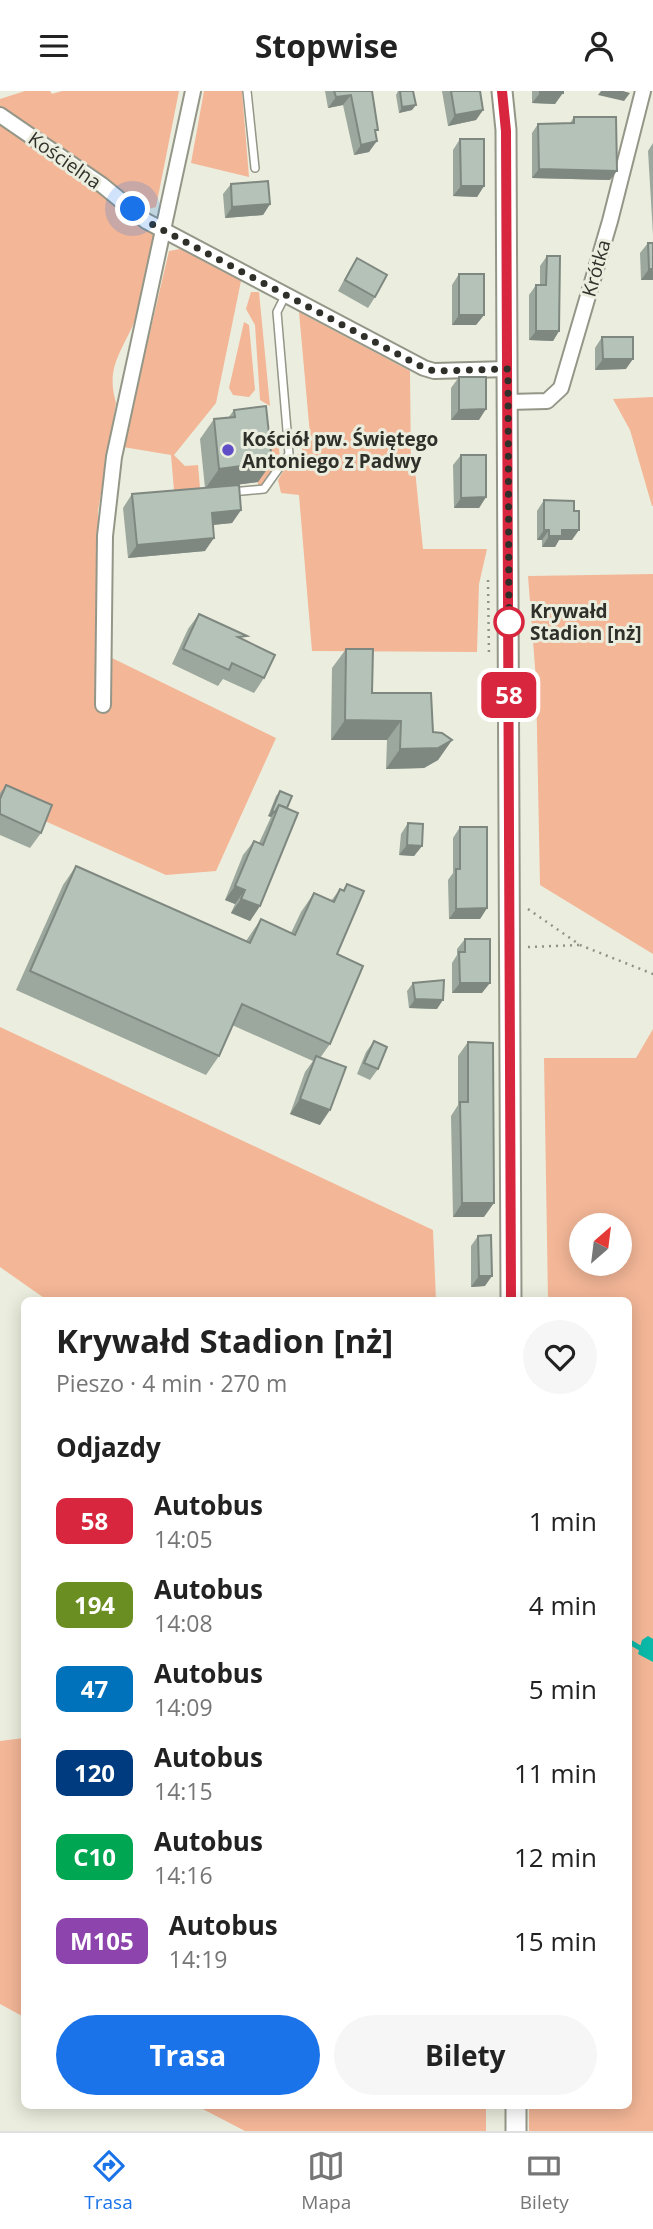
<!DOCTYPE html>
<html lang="pl">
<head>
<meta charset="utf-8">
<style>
  :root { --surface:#fff; --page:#f6f6f6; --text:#222; --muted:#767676; --line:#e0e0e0; --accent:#1a73e8 }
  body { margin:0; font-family:"Open Sans",sans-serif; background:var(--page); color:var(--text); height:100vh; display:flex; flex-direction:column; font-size:26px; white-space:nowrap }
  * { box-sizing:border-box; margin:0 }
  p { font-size:23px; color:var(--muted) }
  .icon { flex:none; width:38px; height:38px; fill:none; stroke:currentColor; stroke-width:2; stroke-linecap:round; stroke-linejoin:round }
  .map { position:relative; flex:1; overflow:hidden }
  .sheet { position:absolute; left:21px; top:1206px; width:611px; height:812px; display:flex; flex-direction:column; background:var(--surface); border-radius:10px; box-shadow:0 4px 18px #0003 }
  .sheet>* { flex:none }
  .badge { padding:0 14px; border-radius:10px; font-size:24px; line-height:46px }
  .needle { width:46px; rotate:28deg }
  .tools { position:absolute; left:569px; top:1122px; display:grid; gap:14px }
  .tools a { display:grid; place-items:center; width:63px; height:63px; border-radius:50%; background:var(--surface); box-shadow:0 4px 18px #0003; font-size:35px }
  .you { position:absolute; width:35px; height:35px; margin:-18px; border:5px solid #fff; border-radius:50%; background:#1a73e8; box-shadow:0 0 0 10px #1a73e833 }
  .map>.badge { position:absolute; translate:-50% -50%; box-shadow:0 0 0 4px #fff }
  h2 { padding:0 35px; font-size:26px; line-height:63px }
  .round { display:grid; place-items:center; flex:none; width:74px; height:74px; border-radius:37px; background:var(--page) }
  .headline { display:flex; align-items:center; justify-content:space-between; height:119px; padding:0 35px }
  h1 { font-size:33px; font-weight:700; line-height:52px }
  .button { display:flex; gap:14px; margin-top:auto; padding:14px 35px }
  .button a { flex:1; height:80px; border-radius:42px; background:var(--accent); color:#fff; font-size:28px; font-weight:700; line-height:80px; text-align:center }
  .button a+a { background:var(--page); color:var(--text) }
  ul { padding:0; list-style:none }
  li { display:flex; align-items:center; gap:21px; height:84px; padding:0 35px }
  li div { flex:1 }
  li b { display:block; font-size:26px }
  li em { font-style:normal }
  li .badge { min-width:77px; font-weight:700; text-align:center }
  header { display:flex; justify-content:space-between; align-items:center; height:91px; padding:0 35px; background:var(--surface); font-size:32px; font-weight:700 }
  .menu { display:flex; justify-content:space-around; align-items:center; height:98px; border-top:2px solid var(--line); background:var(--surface); font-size:19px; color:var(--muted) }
  .menu a { display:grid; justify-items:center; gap:4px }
  .menu .current { color:var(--accent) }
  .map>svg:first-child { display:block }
  .green { fill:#f3b697; fill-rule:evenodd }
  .water { fill:#0bb9a8 }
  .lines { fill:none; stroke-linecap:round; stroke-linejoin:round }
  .stream { stroke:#0bb9a8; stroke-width:5 }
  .lane-casing { stroke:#949788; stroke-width:10 }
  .street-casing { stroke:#949788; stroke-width:18 }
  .secondary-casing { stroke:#949788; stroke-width:23 }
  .path { stroke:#909287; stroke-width:2.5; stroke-dasharray:2 5; stroke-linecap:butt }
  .lane { stroke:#fff; stroke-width:7 }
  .street { stroke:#fff; stroke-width:14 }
  .secondary { stroke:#fff; stroke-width:19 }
  .wall { fill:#9ca79d }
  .shaded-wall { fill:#7f8880 }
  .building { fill:#b5c2b7; stroke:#7f8880; stroke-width:2 }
  .line-casing { stroke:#fff; stroke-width:16 }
  .line { stroke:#d7263d; stroke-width:10 }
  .walk { stroke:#2f302a; stroke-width:7; stroke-dasharray:0 12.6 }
  .poi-dot { fill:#5e4dc6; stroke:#ebeede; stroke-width:2.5 }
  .stop-dot { fill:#fff; stroke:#d7263d; stroke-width:3.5 }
  .labels { text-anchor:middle; stroke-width:6; stroke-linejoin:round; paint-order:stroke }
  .street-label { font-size:19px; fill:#2f302a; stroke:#ebeede }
  .poi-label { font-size:19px; font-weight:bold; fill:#2f302a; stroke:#ebeede; text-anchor:start }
  .stop-label { font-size:19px; font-weight:bold; fill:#2f302a; stroke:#ebeede; text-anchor:start }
</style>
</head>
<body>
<header><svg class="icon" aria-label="menu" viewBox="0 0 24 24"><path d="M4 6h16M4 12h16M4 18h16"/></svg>Stopwise<svg class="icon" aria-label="person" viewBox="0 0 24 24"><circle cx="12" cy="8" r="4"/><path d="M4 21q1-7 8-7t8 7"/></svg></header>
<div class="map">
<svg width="653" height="2040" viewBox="0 0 653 2040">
  <rect width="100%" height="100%" fill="#ebeede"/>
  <!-- green -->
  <g class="green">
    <path d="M25 0H50L52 3 62 0H179L156 116 145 119 0 18V8Z"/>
    <path d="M204 0H242L249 86 191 72Z"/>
    <path d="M0 31 154 142C152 163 141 215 133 234 120 263 106 278 116 312L98 420 96 618 110 619 112 567 276 647 216 780 166 784 0 710Z"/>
    <path d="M180 158 241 190 216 312 174 364 185 375 198 374 201 409 175 411 171 364 123 356 169 160Z"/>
    <path d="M251 201H259L270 315 260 309 255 234 246 218Z"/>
    <path d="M299 221 410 280 411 378 415 379 423 458H487L479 493 477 561 312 560 299 404 281 402 278 389 288 372 303 380 291 370 297 369V363L302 362V357L311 355Z"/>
    <path d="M244 231 249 234 255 299 249 306 233 304 229 297Z"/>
    <path d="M653 306V415H652L630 339 613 308Z"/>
    <path d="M278 345 280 369 262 394H258L256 370 271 368 269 346Z"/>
    <path d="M653 483V863L540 794 536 589 528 485Z"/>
    <path d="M0 936 433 1139 436 1209H47L0 1176Z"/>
    <path d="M653 938V2040H529V2014H628V1209H548L544 967H636ZM581 1134H620V1172H581Z"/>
    <path d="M24 1647V1926L0 1913V1650Z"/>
    <path d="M195 2014H486V2040H245Z"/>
  </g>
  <!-- water -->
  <path class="water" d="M648 1545 653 1548V1571L638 1563 642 1549Z"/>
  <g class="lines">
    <!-- stream -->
    <path class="stream" d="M628 1550 640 1557"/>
    <defs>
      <g id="lane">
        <path d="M247 0 255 77"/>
        <path d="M231 401 264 398 289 363 277 221 285 205"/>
      </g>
      <g id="street">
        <path d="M0 24 102 94 146 130 424 277 434 280 508 278"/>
        <path d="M508 311 547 310 561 297 610 130 643 0"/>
        <path d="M103 614 105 445 114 366 193 0"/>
      </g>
      <g id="secondary">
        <path d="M502 0 506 39 511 1209"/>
        <path d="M516 2014V2040"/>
      </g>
    </defs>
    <!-- lane casing -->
    <use href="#lane" class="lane-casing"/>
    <!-- street casing -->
    <use href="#street" class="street-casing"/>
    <!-- secondary casing -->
    <use href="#secondary" class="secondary-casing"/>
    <!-- path -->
    <g class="path">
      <path d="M488 489 489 566"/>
      <path d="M528 818 580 854 653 883"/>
      <path d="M528 856 580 854"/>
    </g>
    <!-- lane -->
    <use href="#lane" class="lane"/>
    <!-- street -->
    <use href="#street" class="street"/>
    <!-- secondary -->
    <use href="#secondary" class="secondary"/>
  </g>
  <!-- wall -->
  <g class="wall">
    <path d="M325 0H372L376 42 369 61 354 64 343 14 328 17Z"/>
    <path d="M398 0H413L412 19 399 22 396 4Z"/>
    <path d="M442 0H480L483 19 476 29 448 35Z"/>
    <path d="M532 0H563L555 13 532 12Z"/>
    <path d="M574 26 610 89 532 87V42L538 33 570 32Z"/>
    <path d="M460 48 484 95 477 106 453 105V59Z"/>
    <path d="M653 52V144L648 60Z"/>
    <path d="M231 93 270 113 263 124 225 127 223 103Z"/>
    <path d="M648 152 653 189H641L640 162Z"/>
    <path d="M547 165 559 240 553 250 529 249V204L536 194H540V175Z"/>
    <path d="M357 167 375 206 368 217 338 200 350 178Z"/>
    <path d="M459 183 484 224 476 234H452V194Z"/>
    <path d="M602 246 626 278 595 279V257Z"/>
    <path d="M459 286 479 329H451V297Z"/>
    <path d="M234 319 272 371 258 391 219 396 241 419 232 432 213 434 205 460 128 467 123 417 132 403 205 397 200 348 214 328 228 327Z"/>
    <path d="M461 364 486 406 479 417H454L453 374Z"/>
    <path d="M544 409 572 449H559L555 456H542V449H537V420Z"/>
    <path d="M199 523 244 549 264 587 254 602 223 588 218 595 172 573 188 538Z"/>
    <path d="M346 558 372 602 433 641 452 649 438 669 424 677 386 678 387 649H331L332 577Z"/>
    <path d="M6 694 41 742 30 757 0 744V702Z"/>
    <path d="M280 700 287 717 260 815 250 830 231 822 235 813 225 809 243 764 254 750 259 752 271 726 268 725 276 705Z"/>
    <path d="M408 732 422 755 414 765 399 764 401 743Z"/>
    <path d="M460 736 487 817 480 828H449L448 789 453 782V747Z"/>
    <path d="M76 775 246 850 261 828 291 842 301 821 314 802 331 810 340 798 343 799 347 793 337 863 330 953 320 967V1034L290 1023 305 981 313 970 232 934 219 965 206 984 16 899 63 794Z"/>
    <path d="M465 848 482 902H452V872L457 864V858Z"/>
    <path d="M413 892 437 918 409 917 407 900Z"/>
    <path d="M374 950 378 978 370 989 357 983 366 961Z"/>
    <path d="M468 951 484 1126H453L451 1025 458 1014V965Z"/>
    <path d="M478 1145 485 1195 471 1196V1155Z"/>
  </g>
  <!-- shaded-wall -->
  <g class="shaded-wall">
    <path d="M601 0H623L630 2 624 10 598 4Z"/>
    <path d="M540 2H563L555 13 532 12Z"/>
    <path d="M351 4 343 14 328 17 336 6Z"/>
    <path d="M416 14 412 19 399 22 402 16Z"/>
    <path d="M483 19 476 29 448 35 455 24Z"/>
    <path d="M377 50 369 61 354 64 361 54Z"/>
    <path d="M539 78 617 80 610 89 532 87Z"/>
    <path d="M461 95H484L477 106 453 105Z"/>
    <path d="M270 113 263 124 225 127 232 116Z"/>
    <path d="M649 178H653V189H641Z"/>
    <path d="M459 224H484L476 234H452Z"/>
    <path d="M536 240H559L553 250 529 249Z"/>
    <path d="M603 268H633L626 278 595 279Z"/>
    <path d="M486 318 479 329H451L459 319Z"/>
    <path d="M272 371 258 391 205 398 219 378Z"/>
    <path d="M486 406 479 417H454L461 407Z"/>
    <path d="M241 419 232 432 202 435 212 422Z"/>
    <path d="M544 439H549L542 449H537Z"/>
    <path d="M562 439H579L572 449H559L555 456H542L549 445Z"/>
    <path d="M214 447 205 460 128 467 137 454Z"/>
    <path d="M345 629 401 630 387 649H331Z"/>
    <path d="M452 649 438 669 424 677 386 678 400 658Z"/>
    <path d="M272 720 275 721 271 726 268 725Z"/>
    <path d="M407 754 422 755 414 765 399 764Z"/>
    <path d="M235 795 245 799 235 813 225 809Z"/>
    <path d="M241 808 260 815 250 830 231 822Z"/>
    <path d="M487 817 480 828H449L456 818Z"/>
    <path d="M460 892H490L482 902H452Z"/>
    <path d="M415 908 443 909 437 918 409 917Z"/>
    <path d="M300 1008 330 1019 320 1034 290 1023Z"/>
    <path d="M462 1112H494L484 1126H453Z"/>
    <path d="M479 1185H492L485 1195 471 1196Z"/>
  </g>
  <!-- building -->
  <g class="building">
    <path d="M334 0H372L378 39H375L377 50 361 54 351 4 336 6Z"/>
    <path d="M400 0H413L416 14 402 16Z"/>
    <path d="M451 0H480L483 19 455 24Z"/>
    <rect x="540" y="0" width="23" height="2"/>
    <path d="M574 26H616L617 80 539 78 538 33 574 32Z"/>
    <path d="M460 48H484V95H461Z"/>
    <path d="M268 90 270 113 232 116 231 93Z"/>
    <path d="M648 152H653V178H649Z"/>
    <path d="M547 165H560L559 240H536V194H546Z"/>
    <path d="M357 167 387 184 375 206 345 189Z"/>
    <rect x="459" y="183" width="25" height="41"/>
    <path d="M602 246H633V268H603Z"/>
    <path d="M459 286H486V318L459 319Z"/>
    <path d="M266 315 272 371 219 378 214 328 235 326 234 319Z"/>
    <path d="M461 364H486V406L461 407Z"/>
    <path d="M239 394 241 419 212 422 214 447 137 454 132 403Z"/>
    <path d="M544 409 574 410V420H579V439H562V445H549V439H544Z"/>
    <path d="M199 523 247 545 238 546 275 564 264 587 232 572 229 579 183 558Z"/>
    <path d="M346 558H373L372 602H431L433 641 442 642 452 649 438 657 400 658 401 630 345 629Z"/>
    <path d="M6 694 52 714 41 742 0 723V708Z"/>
    <path d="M280 700 292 705 287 717 279 714 275 721 272 720Z"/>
    <path d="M279 714 298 722 260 815 241 808 245 799 235 795 254 750 263 754Z"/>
    <path d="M408 732 423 733 422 755 407 754Z"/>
    <path d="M460 736H487V817L456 818V778H460Z"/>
    <path d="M76 775 250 852 261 828 295 844 314 802 334 811 340 798 344 800 347 793 364 800 337 863 363 875 330 953 242 913 219 965 30 880Z"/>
    <path d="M465 848H490V892H460L459 861H465Z"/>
    <path d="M444 889 443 909 415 908 413 892Z"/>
    <path d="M374 950 387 956 378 978 364 972Z"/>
    <path d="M468 951 493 952 494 1112H462L460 1011H468Z"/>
    <path d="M316 965 346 976 330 1019 300 1008Z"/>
    <path d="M491 1144 492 1185H479L478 1145Z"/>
  </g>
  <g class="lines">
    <defs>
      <path id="line" d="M502 0 506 40 511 1209"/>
    </defs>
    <!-- line casing -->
    <use href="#line" class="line-casing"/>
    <!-- line -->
    <use href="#line" class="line"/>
    <!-- walk -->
    <path class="walk" d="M133 118 146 130 424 277 434 280 508 278 509 531"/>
  </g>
  <!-- markers -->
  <circle class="poi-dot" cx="228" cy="359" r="7"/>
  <circle class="stop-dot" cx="509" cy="531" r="14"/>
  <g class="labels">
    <!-- street labels -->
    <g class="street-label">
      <text transform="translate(65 69) rotate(35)" y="7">Kościelna</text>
      <text transform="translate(596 177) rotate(-74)" y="7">Krótka</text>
    </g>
    <!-- poi labels -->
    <g class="poi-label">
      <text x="242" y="355">Kościół pw. Świętego<tspan x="242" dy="22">Antoniego z Padwy</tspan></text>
    </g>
    <!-- stop labels -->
    <g class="stop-label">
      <text x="530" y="527">Krywałd<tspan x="530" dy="22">Stadion [nż]</tspan></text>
    </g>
  </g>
</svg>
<div class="tools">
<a><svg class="needle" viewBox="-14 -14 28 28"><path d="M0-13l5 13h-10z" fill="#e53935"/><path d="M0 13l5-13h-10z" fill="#767676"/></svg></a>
</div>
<div class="you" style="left:133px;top:118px"></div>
<b class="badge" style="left:509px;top:604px;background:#d7263d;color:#fff">58</b>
<section class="sheet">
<div class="headline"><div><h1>Krywałd Stadion [nż]</h1><p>Pieszo · 4 min · 270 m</p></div><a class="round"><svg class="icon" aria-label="heart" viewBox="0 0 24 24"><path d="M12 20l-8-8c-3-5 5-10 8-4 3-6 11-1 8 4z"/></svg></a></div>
<h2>Odjazdy</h2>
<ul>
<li><span class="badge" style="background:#d7263d;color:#fff">58</span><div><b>Autobus</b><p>14:05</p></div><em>1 min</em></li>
<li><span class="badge" style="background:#6b8e23;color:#fff">194</span><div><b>Autobus</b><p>14:08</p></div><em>4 min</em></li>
<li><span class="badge" style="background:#0072bc;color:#fff">47</span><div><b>Autobus</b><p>14:09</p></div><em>5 min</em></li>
<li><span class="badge" style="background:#003b80;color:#fff">120</span><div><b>Autobus</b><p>14:15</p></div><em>11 min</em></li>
<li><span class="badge" style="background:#00a651;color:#fff">C10</span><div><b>Autobus</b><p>14:16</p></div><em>12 min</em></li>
<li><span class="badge" style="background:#8e44ad;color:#fff">M105</span><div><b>Autobus</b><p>14:19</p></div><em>15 min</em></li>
</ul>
<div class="button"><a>Trasa</a><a>Bilety</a></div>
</section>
</div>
<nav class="menu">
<a class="current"><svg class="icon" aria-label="directions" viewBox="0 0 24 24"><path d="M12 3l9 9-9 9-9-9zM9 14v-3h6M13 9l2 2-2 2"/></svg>Trasa</a>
<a><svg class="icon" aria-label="map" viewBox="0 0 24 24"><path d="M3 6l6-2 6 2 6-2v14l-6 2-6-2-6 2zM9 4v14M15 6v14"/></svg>Mapa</a>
<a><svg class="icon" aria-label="tickets" viewBox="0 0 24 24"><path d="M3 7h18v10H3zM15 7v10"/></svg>Bilety</a>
</nav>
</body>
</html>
